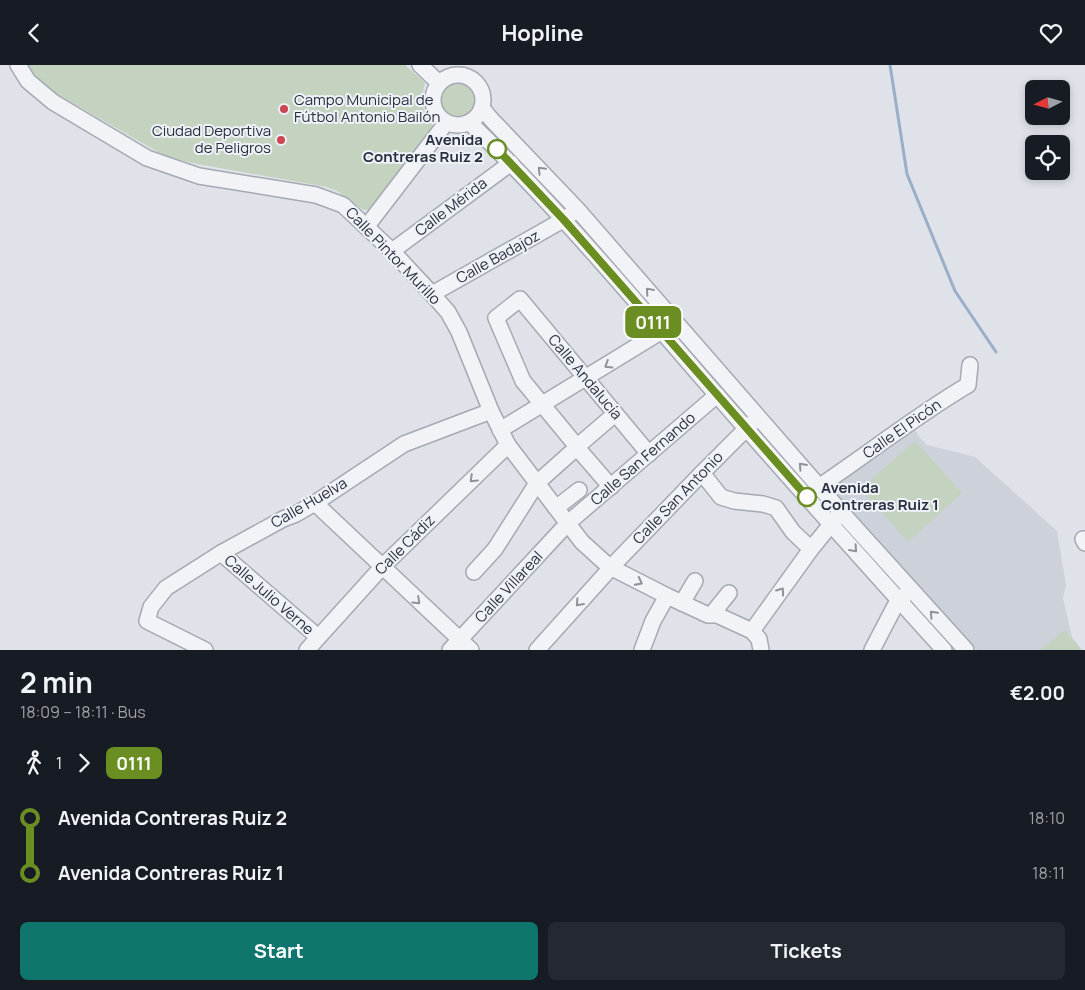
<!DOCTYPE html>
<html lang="en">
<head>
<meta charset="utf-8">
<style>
  :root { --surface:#171b24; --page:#242831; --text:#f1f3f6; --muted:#9ea1a6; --accent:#0f766e }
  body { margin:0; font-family:Manrope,sans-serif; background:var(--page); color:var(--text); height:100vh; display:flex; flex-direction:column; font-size:19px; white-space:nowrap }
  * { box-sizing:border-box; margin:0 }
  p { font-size:16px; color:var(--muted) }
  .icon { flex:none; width:28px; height:28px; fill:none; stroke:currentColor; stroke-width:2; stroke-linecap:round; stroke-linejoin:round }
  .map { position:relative; height:585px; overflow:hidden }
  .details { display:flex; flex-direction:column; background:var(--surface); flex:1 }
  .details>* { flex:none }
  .badge { padding:0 10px; border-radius:8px; font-size:18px; line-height:32px }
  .needle { width:32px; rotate:264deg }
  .fabs { position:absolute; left:1025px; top:15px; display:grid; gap:10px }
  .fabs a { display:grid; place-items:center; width:45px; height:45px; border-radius:8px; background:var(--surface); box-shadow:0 2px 8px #0003; font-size:25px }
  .map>.badge { position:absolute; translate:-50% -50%; box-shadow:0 0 0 2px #fff }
  .legs { display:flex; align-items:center; gap:8px; height:55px; padding:0 20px; font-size:16px }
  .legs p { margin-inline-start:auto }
  .headline { display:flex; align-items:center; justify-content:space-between; height:85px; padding:0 20px }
  h1 { font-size:28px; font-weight:700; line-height:38px }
  .action { display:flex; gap:10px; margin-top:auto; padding:10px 20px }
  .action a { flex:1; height:58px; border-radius:8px; background:var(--accent); color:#fff; font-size:20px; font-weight:700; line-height:58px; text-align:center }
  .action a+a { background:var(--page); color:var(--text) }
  ul { padding:0 20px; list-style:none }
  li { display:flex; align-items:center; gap:18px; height:55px; font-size:19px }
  li i { display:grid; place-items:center; width:8px; height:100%; margin:0 6px; background:currentColor }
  li i::after { content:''; width:12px; height:12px; margin:-6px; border:4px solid; border-radius:50%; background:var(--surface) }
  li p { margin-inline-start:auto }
  li:first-child i { background:linear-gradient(#0000 50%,currentColor 0) }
  li:last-child i { background:linear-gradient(currentColor 50%,#0000 0) }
  header { display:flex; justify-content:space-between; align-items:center; height:65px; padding:0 20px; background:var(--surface); font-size:22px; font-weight:700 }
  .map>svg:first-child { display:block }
  .built { fill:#cdd1da }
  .green { fill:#c4d2c0 }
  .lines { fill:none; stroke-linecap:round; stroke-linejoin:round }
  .stream { stroke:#9aaec8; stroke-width:3 }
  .minor-casing { stroke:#a4a9b2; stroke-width:18 }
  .minor { stroke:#f2f3f6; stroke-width:15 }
  .oneway { stroke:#8d919a }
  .line-1-casing { stroke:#fff; stroke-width:11 }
  .line-1 { stroke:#6b8e23; stroke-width:8 }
  .poi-dot { fill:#cd4452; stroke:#eef1f6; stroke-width:2 }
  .stop-1-dot { fill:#fff; stroke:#6b8e23; stroke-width:2.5 }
  .labels { text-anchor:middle; stroke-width:4; stroke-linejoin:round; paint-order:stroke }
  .poi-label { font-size:15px; fill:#282f3f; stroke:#eef1f6; text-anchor:start }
  .stop-label { font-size:15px; font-weight:bold; fill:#282f3f; stroke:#eef1f6; text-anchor:end }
  .street-label { font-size:15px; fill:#282f3f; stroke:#eef1f6 }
</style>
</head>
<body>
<header><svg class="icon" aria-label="back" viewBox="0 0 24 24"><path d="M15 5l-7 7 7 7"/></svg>Hopline<svg class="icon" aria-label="heart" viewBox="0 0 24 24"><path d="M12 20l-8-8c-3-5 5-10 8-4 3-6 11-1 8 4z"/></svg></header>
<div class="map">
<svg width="1085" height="585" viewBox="0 0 1085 585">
  <rect width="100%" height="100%" fill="#dfe2e8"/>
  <!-- built -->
  <path class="built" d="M912 360 920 373 927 380 975 392 1057 466 1066 520 1063 533 1072 572 1082 585H977L916 520 829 422Z"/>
  <!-- green -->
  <g class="green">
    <path d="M25 0H405L425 18C420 36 422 49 435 63L374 144 363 145 337 126 327 122 197 99 165 91 57 29 42 17Z"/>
    <circle cx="458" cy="35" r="17"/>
    <path d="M915 376 962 428 908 477 861 424Z"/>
    <path d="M1065 565 1081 585H1040Z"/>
  </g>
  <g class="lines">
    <!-- stream -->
    <path class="stream" d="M890 0 907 109 955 226 996 287"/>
    <defs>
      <g id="minor">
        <path d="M18 0 28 16 53 37 147 93 199 111 316 130 343 140 392 186 432 229 448 247 459 267 491 346 508 380 582 477 604 497 616 505 667 531 708 550H717L752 566 759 574 761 585"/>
        <path d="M420 0 439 18"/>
        <circle cx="458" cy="35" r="25"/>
        <path d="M482 43 491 54 577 144 842 448 966 585"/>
        <path d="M470 58C558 143 636 237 716 329 791 415 867 500 944 585"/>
        <path d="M367 161 446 58"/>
        <path d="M392 186 511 98"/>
        <path d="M432 229 563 155 570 150"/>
        <path d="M500 365 670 261"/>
        <path d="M574 378 523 316 496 253 520 234 649 389"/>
        <path d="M580 379 615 349"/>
        <path d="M579 385 611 422"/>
        <path d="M702 408 721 432 734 436 763 439 776 443 793 467 811 484"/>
        <path d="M820 421C869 388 917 350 968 320L970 300"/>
        <path d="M315 438 471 585"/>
        <path d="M556 443 579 425"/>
        <path d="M1083 474 1085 478"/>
        <path d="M221 488 318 572"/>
        <path d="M474 507 495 484 537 418 574 385"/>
        <path d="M682 538 695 516"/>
        <path d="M712 549 729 528"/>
        <path d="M752 566 811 484 837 452"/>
        <path d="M205 585 147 556 151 542 166 523 221 488 283 454 296 449 315 438 404 379 491 346"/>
        <path d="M307 585 382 502 508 380"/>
        <path d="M450 585 568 458 717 330"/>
        <path d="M537 585 617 496 702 408 753 357"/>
        <path d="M642 585 653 556 667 531"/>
        <path d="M872 585 895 541 906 529"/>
      </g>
    </defs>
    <!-- minor casing -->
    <use href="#minor" class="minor-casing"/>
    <!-- minor -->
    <use href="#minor" class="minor"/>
  </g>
  <!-- one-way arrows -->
  <defs><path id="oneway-chevron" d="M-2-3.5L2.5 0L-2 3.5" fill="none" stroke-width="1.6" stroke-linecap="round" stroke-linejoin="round" transform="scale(1.25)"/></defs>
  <g class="oneway">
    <use href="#oneway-chevron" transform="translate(541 105) rotate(-134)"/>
    <use href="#oneway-chevron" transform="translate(649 226) rotate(-131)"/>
    <use href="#oneway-chevron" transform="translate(608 300) rotate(148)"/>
    <use href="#oneway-chevron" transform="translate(802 401) rotate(-132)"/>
    <use href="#oneway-chevron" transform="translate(473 414) rotate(136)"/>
    <use href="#oneway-chevron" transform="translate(854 484) rotate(48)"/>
    <use href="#oneway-chevron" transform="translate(639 517) rotate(27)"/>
    <use href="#oneway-chevron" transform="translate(781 526) rotate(-54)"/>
    <use href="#oneway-chevron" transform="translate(417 536) rotate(43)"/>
    <use href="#oneway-chevron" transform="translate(579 538) rotate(132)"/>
    <use href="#oneway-chevron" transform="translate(933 549) rotate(-133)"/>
  </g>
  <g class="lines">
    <defs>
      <path id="line-1" d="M497 84 564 155 807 432"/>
    </defs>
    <!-- line-1 casing -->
    <use href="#line-1" class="line-1-casing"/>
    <!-- line-1 -->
    <use href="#line-1" class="line-1"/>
  </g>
  <!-- markers -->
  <g class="poi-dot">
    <circle cx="284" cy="44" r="5"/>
    <circle cx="281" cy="75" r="5"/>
  </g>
  <g class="stop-1-dot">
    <circle cx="497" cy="84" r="9"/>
    <circle cx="807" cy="432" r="9"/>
  </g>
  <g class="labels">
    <!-- poi labels -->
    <g class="poi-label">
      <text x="294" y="40">Campo Municipal de<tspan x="294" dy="17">Fútbol Antonio Bailón</tspan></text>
      <text x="271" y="71" text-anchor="end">Ciudad Deportiva<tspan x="271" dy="17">de Peligros</tspan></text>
    </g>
    <!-- stop labels -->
    <g class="stop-label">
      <text x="483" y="80">Avenida<tspan x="483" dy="17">Contreras Ruiz 2</tspan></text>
      <text x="821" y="428" text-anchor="start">Avenida<tspan x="821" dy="17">Contreras Ruiz 1</tspan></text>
    </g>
    <!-- street labels -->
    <g class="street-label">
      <text transform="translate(451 142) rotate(-37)" y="5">Calle Mérida</text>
      <text transform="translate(393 191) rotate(46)" y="5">Calle Pintor Murillo</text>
      <text transform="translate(498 192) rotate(-29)" y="5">Calle Badajoz</text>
      <text transform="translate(585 312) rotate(50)" y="5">Calle Andalucía</text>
      <text transform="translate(902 364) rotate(-35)" y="5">Calle El Picón</text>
      <text transform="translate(643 394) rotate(-41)" y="5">Calle San Fernando</text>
      <text transform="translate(678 433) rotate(-46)" y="5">Calle San Antonio</text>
      <text transform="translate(309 438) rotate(-30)" y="5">Calle Huelva</text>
      <text transform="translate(405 480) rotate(-45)" y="5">Calle Cádiz</text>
      <text transform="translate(509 522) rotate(-47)" y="5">Calle Villareal</text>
      <text transform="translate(269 530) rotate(41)" y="5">Calle Julio Verne</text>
    </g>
  </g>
</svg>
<div class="fabs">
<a><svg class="needle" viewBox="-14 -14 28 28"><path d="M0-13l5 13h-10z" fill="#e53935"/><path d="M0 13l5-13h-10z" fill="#9ea1a6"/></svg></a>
<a><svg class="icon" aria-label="locate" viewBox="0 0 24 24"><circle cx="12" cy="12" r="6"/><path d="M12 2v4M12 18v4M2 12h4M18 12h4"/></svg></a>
</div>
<b class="badge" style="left:653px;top:257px;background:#6b8e23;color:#fff">0111</b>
</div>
<section class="details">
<div class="headline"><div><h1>2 min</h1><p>18:09 – 18:11 · Bus</p></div><b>€2.00</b></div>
<div class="legs"><svg class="icon" aria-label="walk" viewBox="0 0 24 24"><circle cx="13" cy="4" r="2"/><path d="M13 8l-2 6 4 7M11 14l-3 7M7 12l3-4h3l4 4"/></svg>1<svg class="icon" aria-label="forward" viewBox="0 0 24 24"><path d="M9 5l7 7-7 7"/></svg><b class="badge" style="background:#6b8e23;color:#fff">0111</b></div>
<ul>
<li><i style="color:#6b8e23"></i><b>Avenida Contreras Ruiz 2</b><p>18:10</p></li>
<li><i style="color:#6b8e23"></i><b>Avenida Contreras Ruiz 1</b><p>18:11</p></li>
</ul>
<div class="action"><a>Start</a><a>Tickets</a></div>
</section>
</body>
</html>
